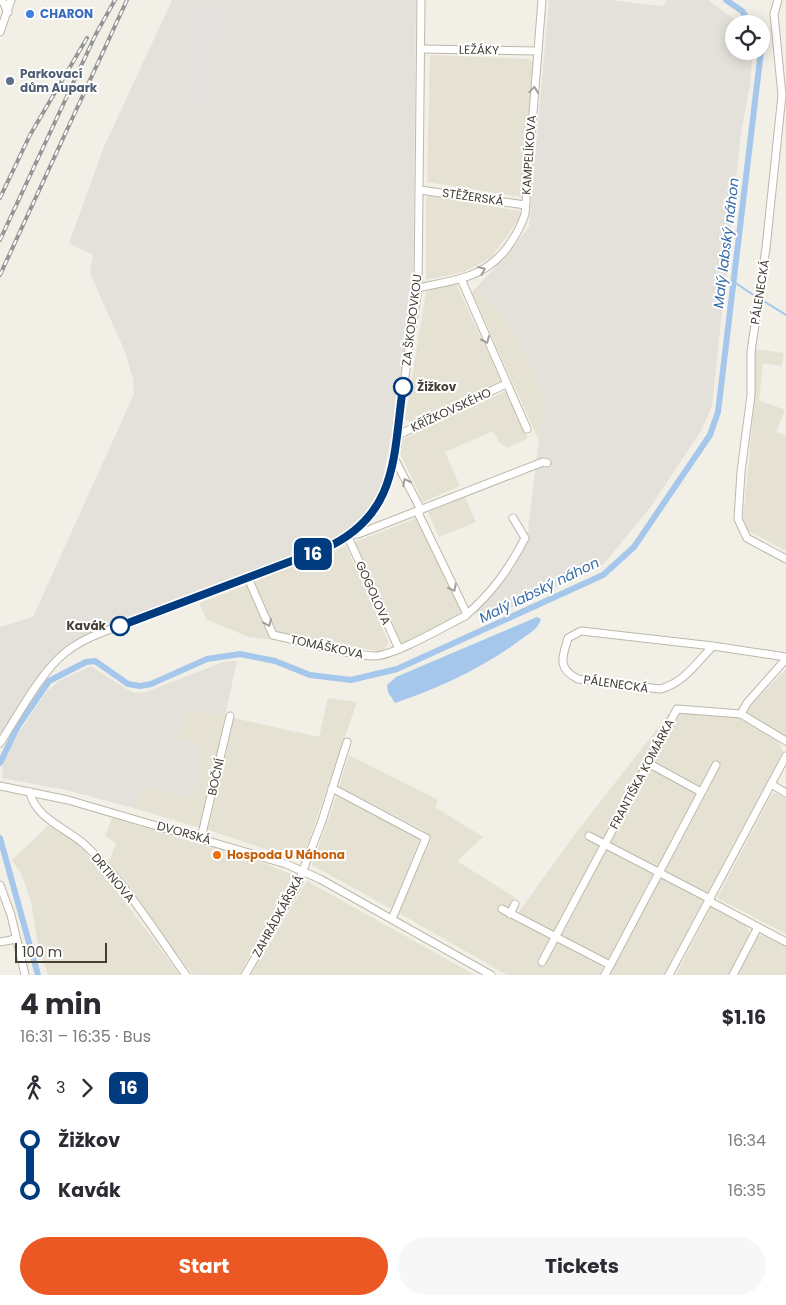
<!DOCTYPE html>
<html lang="en">
<head>
<meta charset="utf-8">
<style>
  :root { --surface:#fff; --page:#f7f7f7; --text:#2b2b33; --muted:#7c7c81; --accent:#ec5823 }
  body { margin:0; font-family:Poppins,sans-serif; background:var(--page); color:var(--text); height:100vh; display:flex; flex-direction:column; font-size:19px; white-space:nowrap }
  * { box-sizing:border-box; margin:0 }
  p { font-size:16px; color:var(--muted) }
  .icon { flex:none; width:28px; height:28px; fill:none; stroke:currentColor; stroke-width:2; stroke-linecap:round; stroke-linejoin:round }
  .map { position:relative; height:975px; overflow:hidden }
  .panel { display:flex; flex-direction:column; background:var(--surface); flex:1 }
  .panel>* { flex:none }
  .badge { padding:0 10px; border-radius:8px; font-size:18px; line-height:32px }
  .buttons { position:absolute; left:725px; top:15px; display:grid; gap:10px }
  .buttons a { display:grid; place-items:center; width:45px; height:45px; border-radius:50%; background:var(--surface); box-shadow:0 2px 12px #0003; font-size:25px }
  .scale { position:absolute; left:15px; bottom:12px; width:92px; box-sizing:border-box; padding-left:5px; border:2px solid #444036; border-top:0; font-size:14px; line-height:18px; white-space:nowrap; color:#444036; -webkit-text-stroke:4px #fff; paint-order:stroke }
  .map>.badge { position:absolute; translate:-50% -50%; box-shadow:0 0 0 2px #fff }
  .legs { display:flex; align-items:center; gap:8px; height:55px; padding:0 20px; font-size:16px }
  .legs p { margin-inline-start:auto }
  .summary { display:flex; align-items:center; justify-content:space-between; height:85px; padding:0 20px }
  h1 { font-size:28px; font-weight:700; line-height:38px }
  .action { display:flex; gap:10px; margin-top:auto; padding:10px 20px }
  .action a { flex:1; height:58px; border-radius:30px; background:var(--accent); color:#fff; font-size:20px; font-weight:700; line-height:58px; text-align:center }
  .action a+a { background:var(--page); color:var(--text) }
  ul { padding:0 20px; list-style:none }
  li { display:flex; align-items:center; gap:18px; height:50px; font-size:19px }
  li i { display:grid; place-items:center; width:8px; height:100%; margin:0 6px; background:currentColor }
  li i::after { content:''; width:12px; height:12px; margin:-6px; border:4px solid; border-radius:50%; background:var(--surface) }
  li p { margin-inline-start:auto }
  li:first-child i { background:linear-gradient(#0000 50%,currentColor 0) }
  li:last-child i { background:linear-gradient(currentColor 50%,#0000 0) }
  .map>svg:first-child { display:block }
  .residential { fill:#e5e2d4 }
  .industrial { fill:#e4e1db }
  .parking { fill:#e3e1de }
  .water { fill:#a5c7eb }
  .lines { fill:none; stroke-linecap:round; stroke-linejoin:round }
  .stream { stroke:#a5c7eb; stroke-width:2 }
  .canal { stroke:#a5c7eb; stroke-width:6 }
  .street-casing { stroke:#bcb8a9; stroke-width:9 }
  .street { stroke:#fff; stroke-width:7 }
  .rail-casing { stroke:#959595; stroke-width:4 }
  .rail { stroke:#fff; stroke-width:2; stroke-dasharray:5.5; stroke-linecap:butt }
  .oneway { stroke:#a2a09a }
  .line-1-casing { stroke:#fff; stroke-width:11 }
  .line-1 { stroke:#003b80; stroke-width:8 }
  .shop-dot { fill:#3f7fe0; stroke:#fff; stroke-width:2 }
  .service-dot { fill:#5c6f8a; stroke:#fff; stroke-width:2 }
  .stop-1-dot { fill:#fff; stroke:#003b80; stroke-width:2.5 }
  .food-dot { fill:#e8710a; stroke:#fff; stroke-width:2 }
  .labels { text-anchor:middle; stroke-width:4; stroke-linejoin:round; paint-order:stroke }
  .shop-label { font-size:12px; font-weight:bold; fill:#366cbe; stroke:#fff; text-anchor:start }
  .street-label { font-size:12px; fill:#444036; stroke:#fff }
  .service-label { font-size:12px; font-weight:bold; fill:#4e5e75; stroke:#fff; text-anchor:start }
  .stop-label { font-size:12px; font-weight:bold; fill:#444036; stroke:#fff; text-anchor:start }
  .food-label { font-size:12px; font-weight:bold; fill:#c56008; stroke:#fff; text-anchor:start }
  .water-label { font-size:14px; font-style:italic; fill:#366ba8; stroke:#fff }
</style>
</head>
<body>
<div class="map">
<svg width="786" height="975" viewBox="0 0 786 975">
  <rect width="100%" height="100%" fill="#f2efe6"/>
  <!-- residential -->
  <g class="residential">
    <path d="M430 55 529 59 533 62 521 197 427 182Z"/>
    <path d="M430 196 520 211 519 219 492 257 464 272 426 280V198Z"/>
    <path d="M456 284 501 381 411 423 405 419 426 291Z"/>
    <path d="M476 288 517 334 544 397 539 441 472 292Z"/>
    <path d="M755 349 784 353 782 366 763 363 759 400 785 410 776 432 786 436V551L745 529 743 519 755 398Z"/>
    <path d="M506 391 528 438 507 448 499 442 493 431 445 452 460 486 423 502 400 453 401 440Z"/>
    <path d="M465 497 476 522 439 537 428 512Z"/>
    <path d="M417 518 463 615 401 644 355 542Z"/>
    <path d="M346 546 389 643 382 652 275 633 253 582Z"/>
    <path d="M249 584 272 640 249 637 207 620 199 603Z"/>
    <path d="M786 669V738L746 714 750 706Z"/>
    <path d="M328 698 357 702 302 861 208 830 234 718 319 737Z"/>
    <path d="M675 706 739 718 776 737 783 752 664 975H609L615 963 518 913 575 834Z"/>
    <path d="M185 707 225 716 200 828 137 809 142 785 169 794 170 791 193 796 201 747 177 740Z"/>
    <path d="M349 755 438 800 435 807 483 837 457 861 516 898 507 915 603 966 601 975H507L399 913 431 839 425 831 339 787Z"/>
    <path d="M775 793 786 799V934L717 898 772 794Z"/>
    <path d="M337 795 420 839 391 909 312 865Z"/>
    <path d="M112 818 263 863 296 876 239 975H193L116 871 108 864 116 843 105 836Z"/>
    <path d="M49 825 79 845 103 873 180 975H48L39 951 31 902 22 875 12 860Z"/>
    <path d="M307 881 398 932 475 975H251Z"/>
    <path d="M711 907 746 926 750 933 728 975H676Z"/>
    <path d="M763 935 786 947V975H738L756 937Z"/>
  </g>
  <!-- industrial -->
  <g class="industrial">
    <path d="M172 0H416L413 292 393 425 381 488 372 505 355 526 332 539 71 642 49 663 0 736V627L33 617 134 394 133 379 125 352 90 273 93 255 69 243 103 149Z"/>
    <path d="M549 0H610L660 6 664 5 667 0H708L741 24H734V51H753L750 86 741 132 712 406 702 429 652 505 604 564 481 622 474 609 512 566 528 531 544 397 517 334 476 288 504 258 529 227Z"/>
    <path d="M237 661 225 716 185 707 177 740 201 746 193 797 171 791 169 794 142 785 137 809 66 790 2 778 3 762 19 732 47 691 59 681 91 666 128 690 136 693 146 692 223 662Z"/>
  </g>
  <!-- parking -->
  <path class="parking" d="M199 5 219 8 208 108 188 106Z"/>
  <!-- water -->
  <path class="water" d="M537 617 541 619C538 629 531 632 523 638 483 668 442 687 395 703L388 692 387 685 396 677Z"/>
  <g class="lines">
    <!-- stream -->
    <g class="stream">
      <path d="M734 282 755 296"/>
      <path d="M762 300 786 315"/>
    </g>
    <!-- canal -->
    <g class="canal">
      <path d="M726 0 742 11 751 24"/>
      <path d="M0 763 18 726 49 681 86 662 95 661 128 684 140 686 151 684 207 659 240 654 275 661 310 675 351 680 397 669 603 575 634 547 710 435 718 412 761 51"/>
      <path d="M0 838 38 975"/>
    </g>
    <defs>
      <g id="street">
        <path d="M2 0 8 12"/>
        <path d="M778 0 774 14 782 95 766 248 751 352V395L741 472 738 519 747 538 786 559"/>
        <path d="M0 32 11 0"/>
        <path d="M421 49 538 51"/>
        <path d="M420 190 525 205"/>
        <path d="M461 279 527 429"/>
        <path d="M418 288C454 280 483 279 507 248 515 237 521 227 525 214L542 0"/>
        <path d="M396 436 506 384"/>
        <path d="M353 534H358L543 462 547 463"/>
        <path d="M348 537 399 649"/>
        <path d="M248 578 273 635C302 641 346 655 374 656 394 656 445 626 465 616L466 612 419 515 420 508 393 456"/>
        <path d="M465 616C492 593 509 569 525 538L513 518"/>
        <path d="M713 646C697 662 683 684 660 689L578 679C557 668 562 658 568 638L581 631 713 646 786 657"/>
        <path d="M786 659 747 703 741 714 786 741"/>
        <path d="M0 743C17 717 42 670 66 652 77 643 90 637 103 632L329 547C365 527 379 512 391 472L418 288 421 0"/>
        <path d="M648 763 701 792"/>
        <path d="M771 784 786 793"/>
        <path d="M0 786 68 800 286 864 320 879 491 975"/>
        <path d="M332 788 426 838 392 919"/>
        <path d="M30 792C35 818 66 828 84 844 122 878 156 933 186 975"/>
        <path d="M589 836 710 899"/>
        <path d="M201 838 230 716"/>
        <path d="M0 885 11 915 25 975"/>
        <path d="M709 901 786 942"/>
        <path d="M502 909 610 965"/>
        <path d="M510 914 515 904"/>
        <path d="M0 942 16 939"/>
        <path d="M542 962 677 709 741 714"/>
        <path d="M245 975 297 886 322 821 347 742"/>
        <path d="M605 975 716 765"/>
        <path d="M669 975 786 756"/>
        <path d="M733 975 758 927"/>
      </g>
    </defs>
    <!-- street casing -->
    <use href="#street" class="street-casing"/>
    <!-- street -->
    <use href="#street" class="street"/>
    <defs>
      <g id="rail">
        <path d="M0 198 30 135 87 38"/>
        <path d="M0 240 96 34 115 0"/>
        <path d="M0 275 127 0"/>
      </g>
    </defs>
    <!-- rail casing -->
    <use href="#rail" class="rail-casing"/>
    <!-- rail -->
    <use href="#rail" class="rail"/>
  </g>
  <!-- one-way arrows -->
  <defs><path id="oneway-chevron" d="M-2-3.5L2.5 0L-2 3.5" fill="none" stroke-width="1.6" stroke-linecap="round" stroke-linejoin="round" transform="scale(1.25)"/></defs>
  <g class="oneway">
    <use href="#oneway-chevron" transform="translate(534 90) rotate(-85)"/>
    <use href="#oneway-chevron" transform="translate(482 270) rotate(-23)"/>
    <use href="#oneway-chevron" transform="translate(486 340) rotate(66)"/>
    <use href="#oneway-chevron" transform="translate(406 482) rotate(-117)"/>
    <use href="#oneway-chevron" transform="translate(453 588) rotate(63)"/>
    <use href="#oneway-chevron" transform="translate(268 623) rotate(67)"/>
  </g>
  <g class="lines">
    <defs>
      <path id="line-1" d="M120 626 326 548C399 514 393 456 403 387"/>
    </defs>
    <!-- line-1 casing -->
    <use href="#line-1" class="line-1-casing"/>
    <!-- line-1 -->
    <use href="#line-1" class="line-1"/>
  </g>
  <!-- markers -->
  <circle class="shop-dot" cx="30" cy="14" r="5"/>
  <circle class="service-dot" cx="10" cy="81" r="5"/>
  <g class="stop-1-dot">
    <circle cx="403" cy="387" r="9"/>
    <circle cx="120" cy="626" r="9"/>
  </g>
  <circle class="food-dot" cx="217" cy="855" r="5"/>
  <g class="labels">
    <!-- shop labels -->
    <g class="shop-label">
      <text x="40" y="18">CHARON</text>
    </g>
    <!-- street labels -->
    <g class="street-label">
      <text transform="translate(479 50) rotate(1)" y="4">LEŽÁKY</text>
      <text transform="translate(529 155) rotate(-86)" y="4">KAMPELÍKOVA</text>
      <text transform="translate(473 197) rotate(8)" y="4">STĚŽERSKÁ</text>
      <text transform="translate(760 292) rotate(-81)" y="4">PÁLENECKÁ</text>
      <text transform="translate(412 320) rotate(-83)" y="4">ZA ŠKODOVKOU</text>
      <text transform="translate(451 410) rotate(-25)" y="4">KŘÍŽKOVSKÉHO</text>
      <text transform="translate(373 593) rotate(66)" y="4">GOGOLOVA</text>
      <text transform="translate(327 647) rotate(12)" y="4">TOMÁŠKOVA</text>
      <text transform="translate(616 684) rotate(8)" y="4">PÁLENECKÁ</text>
      <text transform="translate(642 774) rotate(-62)" y="4">FRANTIŠKA KOMÁRKA</text>
      <text transform="translate(216 777) rotate(-77)" y="4">BOČNÍ</text>
      <text transform="translate(184 833) rotate(16)" y="4">DVORSKÁ</text>
      <text transform="translate(113 878) rotate(50)" y="4">DRTINOVA</text>
      <text transform="translate(278 916) rotate(-61)" y="4">ZAHRÁDKÁŘSKÁ</text>
    </g>
    <!-- service labels -->
    <g class="service-label">
      <text x="20" y="78">Parkovací<tspan x="20" dy="14">dům Aupark</tspan></text>
    </g>
    <!-- stop labels -->
    <g class="stop-label">
      <text x="417" y="391">Žižkov</text>
      <text x="106" y="630" text-anchor="end">Kavák</text>
    </g>
    <!-- food labels -->
    <g class="food-label">
      <text x="227" y="859">Hospoda U Náhona</text>
    </g>
    <!-- water labels -->
    <g class="water-label">
      <text transform="translate(726 243) rotate(-83)" y="5">Malý labský náhon</text>
      <text transform="translate(539 590) rotate(-26)" y="5">Malý labský náhon</text>
    </g>
  </g>
</svg>
<div class="buttons">
<a><svg class="icon" aria-label="locate" viewBox="0 0 24 24"><circle cx="12" cy="12" r="6"/><path d="M12 2v4M12 18v4M2 12h4M18 12h4"/></svg></a>
</div>
<div class="scale">100 m</div>
<b class="badge" style="left:313px;top:554px;background:#003b80;color:#fff">16</b>
</div>
<section class="panel">
<div class="summary"><div><h1>4 min</h1><p>16:31 – 16:35 · Bus</p></div><b>$1.16</b></div>
<div class="legs"><svg class="icon" aria-label="walk" viewBox="0 0 24 24"><circle cx="13" cy="4" r="2"/><path d="M13 8l-2 6 4 7M11 14l-3 7M7 12l3-4h3l4 4"/></svg>3<svg class="icon" aria-label="forward" viewBox="0 0 24 24"><path d="M9 5l7 7-7 7"/></svg><b class="badge" style="background:#003b80;color:#fff">16</b></div>
<ul>
<li><i style="color:#003b80"></i><b>Žižkov</b><p>16:34</p></li>
<li><i style="color:#003b80"></i><b>Kavák</b><p>16:35</p></li>
</ul>
<div class="action"><a>Start</a><a>Tickets</a></div>
</section>
</body>
</html>
